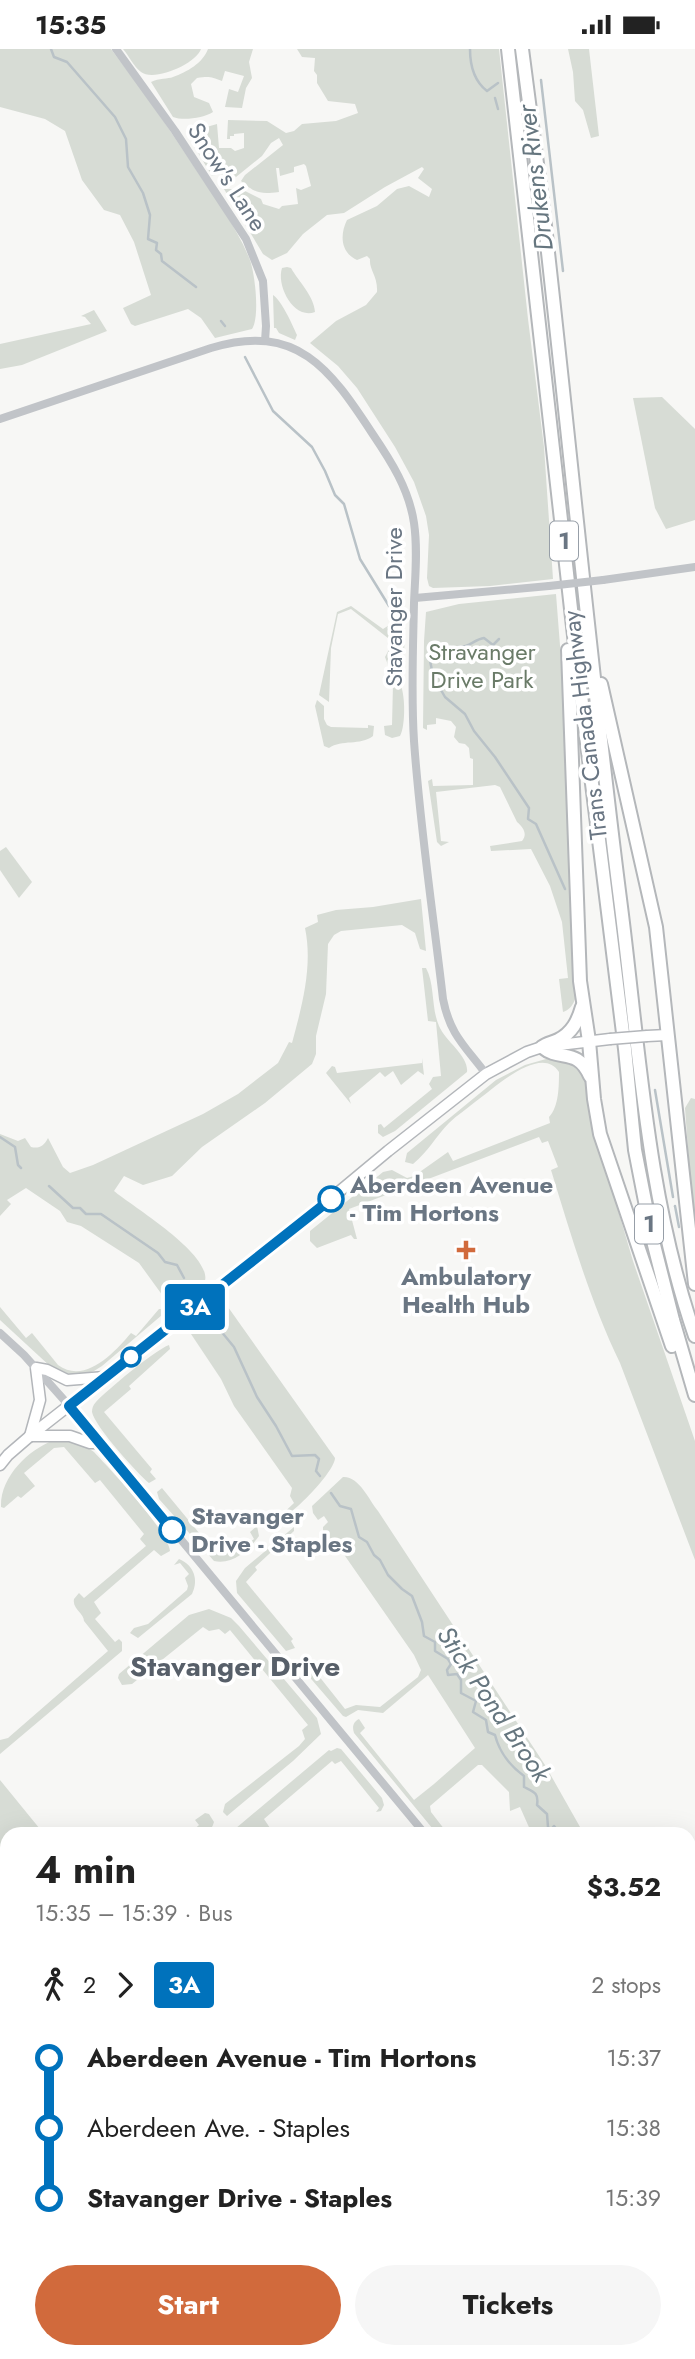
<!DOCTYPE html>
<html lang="en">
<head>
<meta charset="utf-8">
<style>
  :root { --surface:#fff; --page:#f6f6f6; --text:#222; --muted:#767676; --accent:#d16a3c }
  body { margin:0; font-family:Jost,sans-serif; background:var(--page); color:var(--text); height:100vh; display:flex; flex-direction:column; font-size:26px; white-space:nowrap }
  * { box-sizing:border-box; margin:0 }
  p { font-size:23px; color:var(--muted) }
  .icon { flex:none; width:38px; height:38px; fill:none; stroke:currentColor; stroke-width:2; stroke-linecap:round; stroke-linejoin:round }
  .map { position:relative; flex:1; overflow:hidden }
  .details { position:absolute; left:0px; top:1778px; width:696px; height:532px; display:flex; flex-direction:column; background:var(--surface); border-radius:21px 21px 0 0; box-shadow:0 7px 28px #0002 }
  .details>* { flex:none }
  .badge { padding:0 14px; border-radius:5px; font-size:24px; line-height:46px }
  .map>.badge { position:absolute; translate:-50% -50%; box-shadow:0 0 0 4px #fff }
  .legs { display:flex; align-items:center; gap:10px; height:77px; padding:0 35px; font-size:23px }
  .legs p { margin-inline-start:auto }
  .summary { display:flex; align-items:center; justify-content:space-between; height:119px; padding:0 35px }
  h1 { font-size:38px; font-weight:700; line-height:52px }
  .button { display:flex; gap:14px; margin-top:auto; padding:14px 35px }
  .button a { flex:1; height:80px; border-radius:42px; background:var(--accent); color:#fff; font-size:28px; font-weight:700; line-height:80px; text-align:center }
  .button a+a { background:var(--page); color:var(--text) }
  ul { padding:0 35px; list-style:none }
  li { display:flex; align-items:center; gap:24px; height:70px; font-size:26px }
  li i { display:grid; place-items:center; width:10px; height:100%; margin:0 9px; background:currentColor }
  li i::after { content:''; width:18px; height:18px; margin:-9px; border:5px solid; border-radius:50%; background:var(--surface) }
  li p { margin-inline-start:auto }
  li:first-child i { background:linear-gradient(#0000 50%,currentColor 0) }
  li:last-child i { background:linear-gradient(currentColor 50%,#0000 0) }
  .status { display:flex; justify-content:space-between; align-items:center; height:49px; padding:0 35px; background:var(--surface); direction:ltr }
  .status svg { height:19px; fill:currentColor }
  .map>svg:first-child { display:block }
  .green { fill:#d7dcd5 }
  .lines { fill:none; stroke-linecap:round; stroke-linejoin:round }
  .stream { stroke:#b9c2c7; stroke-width:2.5 }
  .major-casing { stroke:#b3b6ba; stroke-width:13 }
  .highway-casing { stroke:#b4b7ba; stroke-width:16 }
  .minor { stroke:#c1c4c8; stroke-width:8 }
  .major { stroke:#fff; stroke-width:10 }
  .highway { stroke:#fff; stroke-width:12 }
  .major-bridge-casing { stroke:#b3b6ba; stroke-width:13; stroke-linecap:butt }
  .minor-bridge { stroke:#c1c4c8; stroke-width:8 }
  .major-bridge { stroke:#fff; stroke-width:10 }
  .line-1-casing { stroke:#fff; stroke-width:16 }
  .line-1 { stroke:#0072bc; stroke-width:10 }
  .stop-1-dot { fill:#fff; stroke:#0072bc; stroke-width:3.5 }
  .poi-dot { fill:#d16a3c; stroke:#fff; stroke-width:2.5 }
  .labels { text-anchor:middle; stroke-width:7; stroke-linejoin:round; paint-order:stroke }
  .shield { fill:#fff; stroke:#979fa8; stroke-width:2 }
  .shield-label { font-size:23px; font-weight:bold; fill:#6a7683 }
  .street-label { font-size:24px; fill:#6a7683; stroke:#fff }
  .park-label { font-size:24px; fill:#6a7b68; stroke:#fff }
  .stop-label { font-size:24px; font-weight:bold; fill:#6a7683; stroke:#fff; text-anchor:start }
  .poi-label { font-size:24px; font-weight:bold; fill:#6a7683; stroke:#fff }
  .water-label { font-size:26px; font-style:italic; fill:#66767f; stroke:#fff }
  .quarter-label { font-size:28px; font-weight:bold; fill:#575f69; stroke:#fff }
</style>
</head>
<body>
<div class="status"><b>15:35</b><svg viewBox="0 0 49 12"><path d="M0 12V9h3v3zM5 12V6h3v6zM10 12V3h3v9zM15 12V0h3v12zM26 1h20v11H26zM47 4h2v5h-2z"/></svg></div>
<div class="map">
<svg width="695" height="2310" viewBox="0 0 695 2310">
  <rect width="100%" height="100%" fill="#f7f7f5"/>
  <!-- green -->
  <g class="green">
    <path d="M0 0H111C141 39 168 78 195 119 214 148 237 178 250 211 255 225 260 268 252 280L215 289 201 269 188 260 135 277 131 275 123 259 151 246 134 193 120 166 104 161 82 131 65 82 45 70 0 58Z"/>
    <path d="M123 0H201C196 15 154 33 141 23 134 18 129 7 123 0Z"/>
    <path d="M208 0H253L249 13 252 29 246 39 242 59 225 58 229 40 238 43 244 27 225 22 222 32C211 28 210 27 197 29L191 35 194 48 209 54 213 63C204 69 183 72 173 68L151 33C159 29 168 30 173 28 187 23 203 14 208 0Z"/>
    <path d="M297 0H499L528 270 544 398 553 530 490 537 433 539 429 537 427 529 429 486 426 467 414 433 395 398 357 339 338 317 310 294 336 272 366 256 377 243C378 227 369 221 370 210L367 207 357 211C340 203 340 185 347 171L377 157 397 140 409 137 429 148 432 140 418 129 424 120 422 118 385 138 344 164 327 166 303 185 287 204 272 211 263 205 224 140H241L261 150 263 155 279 160 282 157 298 155 296 139 301 141 311 137 306 117 304 115 294 118V123L280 127 279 119H276L279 143C261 145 256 145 241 132L245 126 283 96 279 89 271 94 262 107 236 128 234 126 220 125 212 127 191 92V87L203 79 217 75 219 99H231L235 102 244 99V84L234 85V87H230V90H227L228 71 267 72 286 84 294 82 302 75 336 72 358 64 355 55 328 52 317 34V26L314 22 315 9 302 8Z"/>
    <path d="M568 0H589L599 87 591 89 583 61 575 52 573 23Z"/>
    <path d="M287 218 291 219C299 233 314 247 315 263 294 271 276 237 282 219Z"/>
    <path d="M273 246C282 252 292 275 297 286L295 291 279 284 276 279H274Z"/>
    <path d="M94 261 107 282 22 316 0 320V295L91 275 85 268 81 267Z"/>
    <path d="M662 348 695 380V471L666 480 655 459 633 349Z"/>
    <path d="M556 545 564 648 576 913C576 930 582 956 563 963L559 930 568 929 562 873 550 837 531 800 491 802 490 797 522 792C528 785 523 778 517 773L500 738 495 736 436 743 441 792 449 793 441 797 437 793 428 732 432 730 433 737 473 736V710L470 709 469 699 465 695 459 694 454 688 456 678 451 672 436 669V675L427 676V681L423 679 424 592 426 563 459 555Z"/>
    <path d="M351 557 383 580 405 566 404 611 397 619 388 616 385 608 393 593 351 560 338 565 331 599 329 653 319 646 337 563Z"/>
    <path d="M387 629 397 630C406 637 406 677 400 687L392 689 385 686 384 677 392 676 393 635 386 634Z"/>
    <path d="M317 651 324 657V670L327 676 331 678 368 679V676L374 677 373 687C360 697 342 690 329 699L324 697 315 657Z"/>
    <path d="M6 798 32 833 19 849 0 821V802Z"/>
    <path d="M421 850 426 902 420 900 415 884 402 876 341 882 334 886 328 895 326 945 316 987V1005L312 1015 265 1054 202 1098 172 1127 143 1136 124 1127 114 1142C133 1158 217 1208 204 1235 192 1244 182 1257 168 1254L139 1214 81 1177 67 1173 60 1162 26 1139 7 1151 11 1155 0 1167V1085L18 1092 25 1089 31 1098C39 1100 44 1097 48 1089L63 1118 70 1124 93 1116 203 1065 238 1045 278 1014 289 993 292 994C302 957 313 917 305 879L318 873 317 866 336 861 373 858Z"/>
    <path d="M422 919H426C435 935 431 959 439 977 446 993 469 1007 467 1023L395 1082 383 1088 378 1084V1076L381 1075 384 1079 432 1040 429 1035 433 1028 441 1027 436 973 428 972Z"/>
    <path d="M553 1008 578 1016 585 1029 600 1100 633 1212 695 1392V1511L620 1314C590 1252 571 1186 551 1121L558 1118 548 1092 542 1094 539 1088 349 1160 357 1190H354L351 1186 317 1199 310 1192V1182L383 1123 392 1121 407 1129 414 1127 448 1103 453 1112 550 1074 549 1068C559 1058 559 1036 559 1023 541 994 492 1041 475 1053 467 1060 457 1066 449 1074 436 1087 428 1103 413 1115L405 1113 407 1104 496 1031 525 1016Z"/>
    <path d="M422 1009 424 1026 418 1022 401 1036 393 1022 385 1028 380 1023 349 1049 351 1055 326 1024 332 1017 335 1018 337 1024 422 1014Z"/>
    <path d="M691 1049 695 1050V1198L685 1059Z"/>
    <path d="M220 1255 228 1258 335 1409C335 1423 286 1474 271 1474L267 1470 271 1468 275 1472 294 1454 290 1447 292 1439 234 1357 221 1330 189 1282 192 1276Z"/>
    <path d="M0 1258 26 1289 32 1284 58 1316C85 1336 115 1303 131 1284L136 1287 159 1260H162V1266L102 1317 94 1322 82 1326 62 1324 52 1319 0 1271Z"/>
    <path d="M169 1296 170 1300 129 1337 131 1340 104 1363 152 1420 150 1423 156 1430 149 1434C138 1425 95 1378 92 1363 92 1359 93 1356 96 1353 106 1342 155 1301 169 1296Z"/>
    <path d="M54 1391C70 1392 81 1393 94 1403 111 1421 168 1482 170 1502L161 1507 154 1501 94 1553 101 1564 95 1570 115 1593 119 1590 122 1593V1602L0 1705V1691L8 1689 108 1602 84 1572C84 1564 72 1560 74 1550L79 1544 84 1549 146 1497 140 1490 144 1485 100 1431 95 1434 64 1398 54 1399 24 1424 35 1437 21 1449 18 1447 4 1459 1 1458C0 1428 28 1401 54 1391Z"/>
    <path d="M343 1428C359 1427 369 1451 378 1462L545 1716 584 1785H532L520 1758 510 1762 509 1743 482 1716H478L430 1757 431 1763 448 1785H437L354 1684C352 1678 353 1673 359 1670L365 1679 360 1684 414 1751 434 1735 475 1699 428 1626 383 1664 358 1661 346 1668 343 1667 300 1617V1611L303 1607 345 1660 356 1656 380 1658 418 1628 421 1621 414 1606 336 1494 331 1497 323 1486V1478L328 1473 324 1467 318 1471 313 1464 312 1457Z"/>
    <path d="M162 1439 214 1502 220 1496 226 1500 233 1498 238 1503 254 1490 250 1483 257 1477 259 1487C248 1502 232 1516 214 1512L159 1450 157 1443Z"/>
    <path d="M294 1478V1482L255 1518 257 1521 246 1533 293 1590 291 1592 295 1599 286 1602 237 1544 236 1532 245 1519Z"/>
    <path d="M179 1510C194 1516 199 1531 192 1545L138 1589 130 1584 134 1579 148 1575 187 1541 188 1537 185 1529 189 1525 180 1514 174 1516Z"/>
    <path d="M209 1560 231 1569 239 1577 317 1669 321 1685 293 1712 227 1767 223 1763 225 1755 299 1697 305 1690 302 1681 308 1676 230 1581 225 1585 219 1580 209 1582 203 1578 132 1635 122 1636 118 1629 119 1625 189 1566Z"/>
    <path d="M337 1699 341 1700 382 1749 384 1756 381 1762 376 1763 379 1759 341 1712 335 1715 332 1712 264 1770 274 1785H229L329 1701 331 1702Z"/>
    <path d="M0 1731 44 1785H7V1813L0 1804Z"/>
    <path d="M205 1764 209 1765 214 1773C210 1787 201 1785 189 1785L199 1776 195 1771Z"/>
    <path d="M690 1906 695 1907V1966L690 1967Z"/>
    <path d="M695 1994V2111L692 2113 695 2116V2136L690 2131V1995Z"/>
    <path d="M354 2303H438L434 2310H360Z"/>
  </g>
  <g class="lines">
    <!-- stream -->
    <g class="stream">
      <path d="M51 0 54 8 67 13 115 68 126 90 128 118 143 144 150 166 148 190 157 194 156 201 161 205 162 212 196 238"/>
      <path d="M470 0C470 16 474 32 487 42L498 34"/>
      <path d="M541 31 563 222"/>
      <path d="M495 49 498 60"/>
      <path d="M221 272 225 277"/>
      <path d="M245 308 273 362 312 398 325 422 335 446 344 455 360 510 389 557 401 569"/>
      <path d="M459 598C468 599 475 590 484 589L493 596 499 590"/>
      <path d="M429 606 433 627 445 648 465 665 474 682 495 708 529 759 528 770 536 775 565 840"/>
      <path d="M655 1041 673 1148"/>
      <path d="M0 1088 15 1098 18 1116 21 1119"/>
      <path d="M49 1137 73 1159H80L86 1165H101L158 1204 165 1213 177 1216 184 1229"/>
      <path d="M675 1157 679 1178"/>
      <path d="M211 1270 234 1298 257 1348 276 1377 292 1407 315 1406 319 1410 316 1422 320 1427"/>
      <path d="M331 1444 340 1457 351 1460 359 1488 367 1493 374 1506 380 1511 388 1526 402 1540 412 1547 422 1573 424 1587 435 1593V1602L448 1610 451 1615 447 1621 448 1626 457 1625 461 1631V1644L476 1652 473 1663 486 1671 488 1683 495 1686C499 1702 510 1717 524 1727V1738C534 1743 539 1744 537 1756L547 1765 548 1778 551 1781 554 1777 560 1785"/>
      <path d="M690 2118 695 2123"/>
    </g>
    <defs>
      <g id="major">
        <path d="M647 987 667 986"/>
        <path d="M30 1387 40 1351 36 1319 47 1321 67 1331 105 1328"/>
        <path d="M30 1387H70L90 1394H100"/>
        <path d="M0 1416 8 1406 30 1387 293 1181 388 1102 486 1025 527 1003 542 998 610 990"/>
        <path d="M690 1982 695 1981"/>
        <path d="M0 2088 7 2087"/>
      </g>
      <g id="highway">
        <path d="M508 0 578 622 625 1000 635 1101 652 1188 673 1271 695 1346"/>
        <path d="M522 0C529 56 537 112 544 168 570 396 591 623 620 850 639 996 646 1146 695 1287"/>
        <path d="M568 601 580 932 589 992 594 1050 600 1085 672 1297"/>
        <path d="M601 635 656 878 695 1235"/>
        <path d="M582 958C578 972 572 984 558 991 552 994 547 994 542 998 560 1013 577 998 590 1027"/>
      </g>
    </defs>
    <!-- major casing -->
    <use href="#major" class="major-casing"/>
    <!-- highway casing -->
    <use href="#highway" class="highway-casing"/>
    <!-- minor -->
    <g class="minor">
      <path d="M116 0 175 82 246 190 263 232 266 277 265 292"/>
      <path d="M0 370 211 299C297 273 330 320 372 384 391 412 409 440 414 474 418 501 415 528 414 554 413 600 411 646 414 692 420 778 433 864 443 950 450 986 465 997 486 1025"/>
      <path d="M603 531 695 518"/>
      <path d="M415 549 549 537"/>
      <path d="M0 1284 24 1306 81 1370 425 1785"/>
      <path d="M0 1929 7 1933"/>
      <path d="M203 2303 207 2310"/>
    </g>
    <!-- major -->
    <use href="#major" class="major"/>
    <!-- highway -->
    <use href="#highway" class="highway"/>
    <defs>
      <path id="major-bridge" d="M610 990 647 987"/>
    </defs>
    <!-- major-bridge casing -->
    <use href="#major-bridge" class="major-bridge-casing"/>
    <!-- minor-bridge -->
    <path class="minor-bridge" d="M549 537 603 531"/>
    <!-- major-bridge -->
    <use href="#major-bridge" class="major-bridge"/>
  </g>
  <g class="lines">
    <defs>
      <path id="line-1" d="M172 1481 69 1357 331 1150"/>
    </defs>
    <!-- line-1 casing -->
    <use href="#line-1" class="line-1-casing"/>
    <!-- line-1 -->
    <use href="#line-1" class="line-1"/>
  </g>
  <!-- markers -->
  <g class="stop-1-dot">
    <circle cx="331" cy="1150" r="12"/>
    <circle cx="131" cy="1308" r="9"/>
    <circle cx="172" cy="1481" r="12"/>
  </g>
  <path class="poi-dot" d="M462.5 1190.5h7v7h7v7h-7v7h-7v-7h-7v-7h7z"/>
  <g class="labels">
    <!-- shield labels -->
    <g class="shield">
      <rect x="550" y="472.5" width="28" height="39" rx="5"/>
      <rect x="635" y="1155.5" width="28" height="39" rx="5"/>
    </g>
    <g class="shield-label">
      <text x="564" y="500">1</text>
      <text x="649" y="1183">1</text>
    </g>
    <!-- street labels -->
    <g class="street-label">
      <text transform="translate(227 128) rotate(57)" y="8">Snow's Lane</text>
      <text transform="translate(394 558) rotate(-90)" y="8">Stavanger Drive</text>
      <text transform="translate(585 676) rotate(-97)" y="8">Trans Canada Highway</text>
    </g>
    <!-- park labels -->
    <g class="park-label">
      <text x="482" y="611">Stravanger<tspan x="482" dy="28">Drive Park</tspan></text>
    </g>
    <!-- stop labels -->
    <g class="stop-label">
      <text x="350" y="1144">Aberdeen Avenue<tspan x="350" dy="28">- Tim Hortons</tspan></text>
      <text x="191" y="1475">Stavanger<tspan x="191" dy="28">Drive - Staples</tspan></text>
    </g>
    <!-- poi labels -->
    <g class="poi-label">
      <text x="466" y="1236">Ambulatory<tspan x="466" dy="28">Health Hub</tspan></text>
    </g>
    <!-- water labels -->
    <g class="water-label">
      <text transform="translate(535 129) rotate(-97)" y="9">Drukens River</text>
      <text transform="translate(494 1655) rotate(56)" y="9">Stick Pond Brook</text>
    </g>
    <!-- quarter labels -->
    <g class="quarter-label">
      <text x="235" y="1627">Stavanger Drive</text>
    </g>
  </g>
</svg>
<b class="badge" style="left:195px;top:1258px;background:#0072bc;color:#fff">3A</b>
<section class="details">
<div class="summary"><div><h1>4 min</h1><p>15:35 – 15:39 · Bus</p></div><b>$3.52</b></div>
<div class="legs"><svg class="icon" aria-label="walk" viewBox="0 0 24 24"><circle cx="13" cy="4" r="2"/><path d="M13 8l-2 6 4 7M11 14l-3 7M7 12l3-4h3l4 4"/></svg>2<svg class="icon" aria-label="forward" viewBox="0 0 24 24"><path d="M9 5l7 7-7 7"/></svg><b class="badge" style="background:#0072bc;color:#fff">3A</b><p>2 stops</p></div>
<ul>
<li><i style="color:#0072bc"></i><b>Aberdeen Avenue - Tim Hortons</b><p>15:37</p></li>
<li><i style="color:#0072bc"></i><span>Aberdeen Ave. - Staples</span><p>15:38</p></li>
<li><i style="color:#0072bc"></i><b>Stavanger Drive - Staples</b><p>15:39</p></li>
</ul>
<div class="button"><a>Start</a><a>Tickets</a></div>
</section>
</div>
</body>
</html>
